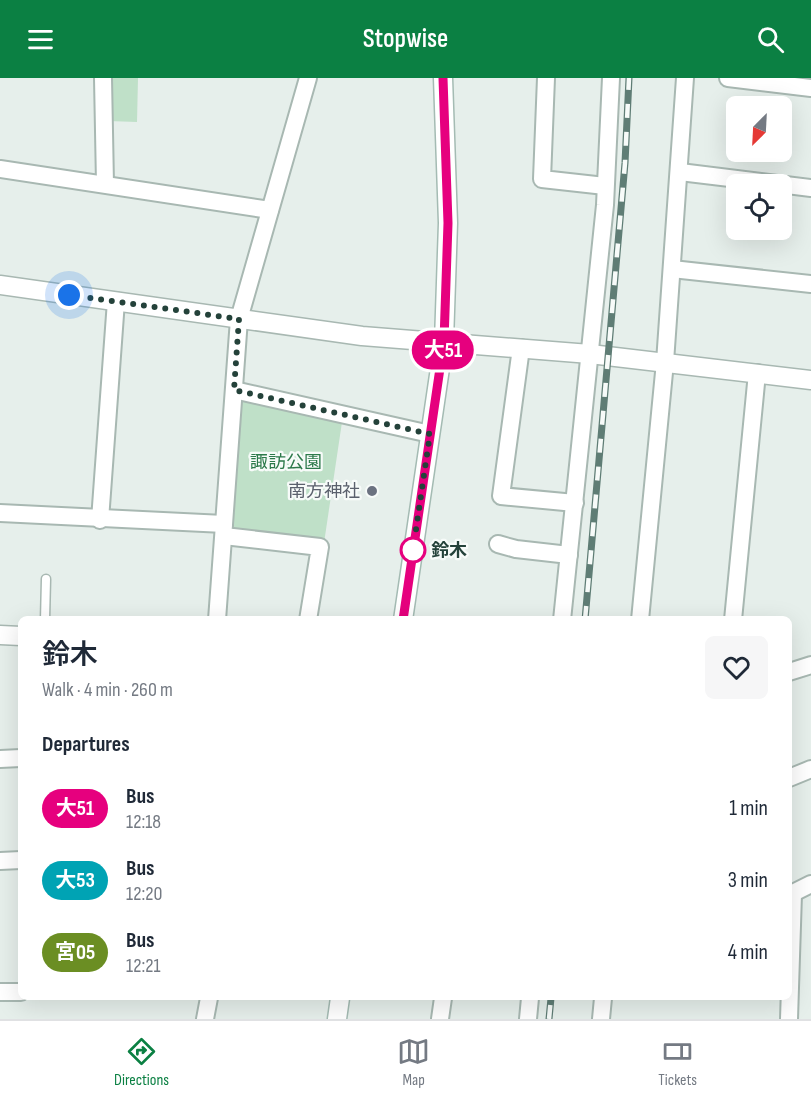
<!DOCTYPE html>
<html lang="en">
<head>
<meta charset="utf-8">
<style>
  :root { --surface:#fff; --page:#f6f6f7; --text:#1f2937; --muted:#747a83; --line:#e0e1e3; --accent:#0b8043 }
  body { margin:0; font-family:"Sofia Sans Condensed","Noto Sans JP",sans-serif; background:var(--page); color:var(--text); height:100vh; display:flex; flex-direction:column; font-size:22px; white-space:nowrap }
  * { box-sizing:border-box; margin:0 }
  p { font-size:20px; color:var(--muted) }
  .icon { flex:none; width:33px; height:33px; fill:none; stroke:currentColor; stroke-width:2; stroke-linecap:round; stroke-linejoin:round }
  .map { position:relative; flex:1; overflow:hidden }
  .sheet { position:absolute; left:18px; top:538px; width:774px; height:384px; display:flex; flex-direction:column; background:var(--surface); border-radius:9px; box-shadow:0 6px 24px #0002 }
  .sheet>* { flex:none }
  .badge { padding:0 12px; border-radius:20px; font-size:21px; line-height:39px }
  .needle { width:39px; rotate:204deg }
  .tools { position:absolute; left:726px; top:18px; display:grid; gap:12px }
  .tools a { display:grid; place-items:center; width:66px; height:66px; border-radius:9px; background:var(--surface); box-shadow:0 6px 24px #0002; font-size:30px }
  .you { position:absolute; width:30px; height:30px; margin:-15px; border:4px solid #fff; border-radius:50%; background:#1a73e8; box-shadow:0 0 0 9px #1a73e833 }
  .map>.badge { position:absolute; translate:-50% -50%; box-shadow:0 0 0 3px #fff }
  h2 { padding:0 24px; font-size:22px; line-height:54px }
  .round { display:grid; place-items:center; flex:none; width:63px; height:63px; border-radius:9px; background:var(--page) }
  .overview { display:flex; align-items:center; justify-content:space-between; height:102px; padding:0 24px }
  h1 { font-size:28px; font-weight:600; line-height:45px }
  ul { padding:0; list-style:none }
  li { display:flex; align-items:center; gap:18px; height:72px; padding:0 24px }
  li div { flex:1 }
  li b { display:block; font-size:22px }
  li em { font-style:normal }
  li .badge { min-width:66px; font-weight:700; text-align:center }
  header { display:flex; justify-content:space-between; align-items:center; height:78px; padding:0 24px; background:var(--accent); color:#fff; font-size:27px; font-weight:600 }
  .menu { display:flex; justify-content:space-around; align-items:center; height:84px; border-top:2px solid var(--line); background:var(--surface); font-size:16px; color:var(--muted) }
  .menu a { display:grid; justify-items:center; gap:3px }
  .menu .selected { color:var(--accent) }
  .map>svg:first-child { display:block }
  .green { fill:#bfe0c8 }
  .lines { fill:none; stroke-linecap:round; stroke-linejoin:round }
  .service-casing { stroke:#a8b8b2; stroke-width:11 }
  .minor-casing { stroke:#a8b8b2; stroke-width:20 }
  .tertiary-casing { stroke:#a8b8b2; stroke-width:21 }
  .secondary-casing { stroke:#a4bbb3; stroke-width:21 }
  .service { stroke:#fff; stroke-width:8 }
  .minor { stroke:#fff; stroke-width:16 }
  .tertiary { stroke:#fff; stroke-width:18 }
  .secondary { stroke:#fff; stroke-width:18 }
  .rail-casing { stroke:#5f7d75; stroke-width:7 }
  .rail { stroke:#f7fbf9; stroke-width:4.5; stroke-dasharray:14; stroke-linecap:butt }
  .line-casing { stroke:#fff; stroke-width:14 }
  .line { stroke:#e6007e; stroke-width:9 }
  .walk { stroke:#24423a; stroke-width:6; stroke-dasharray:0 10.8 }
  .worship-dot { fill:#6b7280; stroke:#f7fbf9; stroke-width:2 }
  .stop-dot { fill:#fff; stroke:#e6007e; stroke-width:3 }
  .labels { text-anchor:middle; stroke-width:4.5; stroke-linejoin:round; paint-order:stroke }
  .park-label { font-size:18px; fill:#2d7a4b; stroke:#f7fbf9 }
  .worship-label { font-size:18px; fill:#5b616d; stroke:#f7fbf9; text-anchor:end }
  .stop-label { font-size:18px; font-weight:bold; fill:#24423a; stroke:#f7fbf9; text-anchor:start }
</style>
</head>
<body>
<header><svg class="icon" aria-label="menu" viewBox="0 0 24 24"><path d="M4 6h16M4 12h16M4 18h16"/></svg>Stopwise<svg class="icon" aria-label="search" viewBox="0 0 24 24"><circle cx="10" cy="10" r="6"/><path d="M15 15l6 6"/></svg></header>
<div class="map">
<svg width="811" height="941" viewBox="0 0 811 941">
  <rect width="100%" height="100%" fill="#e6efeb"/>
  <!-- green -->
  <g class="green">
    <path d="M107 0H138L137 44 108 43Z"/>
    <path d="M240 320 342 344 324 465 232 452Z"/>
  </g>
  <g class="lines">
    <defs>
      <path id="service" d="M45 542 46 501"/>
      <g id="minor">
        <path d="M103 0 105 106"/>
        <path d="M546 0 542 101 605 108"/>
        <path d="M728 0 811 10"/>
        <path d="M0 91 270 132"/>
        <path d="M680 94 811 110"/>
        <path d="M672 191 811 206"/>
        <path d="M521 270 501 418 575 425"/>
        <path d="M234 312 430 356"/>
        <path d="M0 435 224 446"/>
        <path d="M100 442 116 223"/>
        <path d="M224 458 320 469 308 542"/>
        <path d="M498 466 516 471 569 477"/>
        <path d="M217 542 239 241 308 0"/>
        <path d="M562 542 605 127 611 0"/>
        <path d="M640 542 665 284 685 0"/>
        <path d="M733 542 757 295"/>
        <path d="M789 594 811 587"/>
        <path d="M0 681 21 680"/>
        <path d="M789 700 811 691"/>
        <path d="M0 783 21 782"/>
        <path d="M789 817 811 806"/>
        <path d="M0 914H21"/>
        <path d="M205 941 209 920"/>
        <path d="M440 941 443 920"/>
        <path d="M528 941 530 920"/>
        <path d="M601 941 603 920"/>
        <path d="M789 941 793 816"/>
      </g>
      <g id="tertiary">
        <path d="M0 207 362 258 590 276 811 302"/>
        <path d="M0 557 21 558"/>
      </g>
      <g id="secondary">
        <path d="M403 542 444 263 448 145 443 0"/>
        <path d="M337 941 340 920"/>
      </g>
    </defs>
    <!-- service casing -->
    <use href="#service" class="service-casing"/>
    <!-- minor casing -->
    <use href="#minor" class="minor-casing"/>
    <!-- tertiary casing -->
    <use href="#tertiary" class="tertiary-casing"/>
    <!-- secondary casing -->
    <use href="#secondary" class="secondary-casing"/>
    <!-- service -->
    <use href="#service" class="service"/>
    <!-- minor -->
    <use href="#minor" class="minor"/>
    <!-- tertiary -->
    <use href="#tertiary" class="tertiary"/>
    <!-- secondary -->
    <use href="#secondary" class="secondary"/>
    <defs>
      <g id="rail">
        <path d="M585 542 625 85 629 0"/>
        <path d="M549 941 551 920"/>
      </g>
    </defs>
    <!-- rail casing -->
    <use href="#rail" class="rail-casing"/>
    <!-- rail -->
    <use href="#rail" class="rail"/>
  </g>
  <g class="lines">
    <defs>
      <path id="line" d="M403 542 444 263 448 145 443 0"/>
    </defs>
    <!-- line casing -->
    <use href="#line" class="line-casing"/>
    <!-- line -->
    <use href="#line" class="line"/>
    <!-- walk -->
    <path class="walk" d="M69 217 239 241 234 312 430 356 413 472"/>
  </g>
  <!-- markers -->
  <circle class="worship-dot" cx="372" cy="413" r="6"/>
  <circle class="stop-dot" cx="413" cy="472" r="12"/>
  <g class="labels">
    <!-- park labels -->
    <g class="park-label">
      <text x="286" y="390">諏訪公園</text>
    </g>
    <!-- worship labels -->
    <g class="worship-label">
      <text x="360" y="419">南方神社</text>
    </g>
    <!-- stop labels -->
    <g class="stop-label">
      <text x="431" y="478">鈴木</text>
    </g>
  </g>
</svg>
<div class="tools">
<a><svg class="needle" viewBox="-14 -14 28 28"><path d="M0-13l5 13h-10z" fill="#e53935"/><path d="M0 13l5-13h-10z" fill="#747a83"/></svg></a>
<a><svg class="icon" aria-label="locate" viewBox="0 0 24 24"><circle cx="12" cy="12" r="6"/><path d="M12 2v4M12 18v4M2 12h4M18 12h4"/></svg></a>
</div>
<div class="you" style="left:69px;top:217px"></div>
<b class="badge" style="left:443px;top:272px;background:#e6007e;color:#fff">大51</b>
<section class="sheet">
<div class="overview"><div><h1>鈴木</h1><p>Walk · 4 min · 260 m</p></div><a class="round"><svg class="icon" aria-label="heart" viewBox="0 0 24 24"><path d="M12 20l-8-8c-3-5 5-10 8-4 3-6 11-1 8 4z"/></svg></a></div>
<h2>Departures</h2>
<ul>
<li><span class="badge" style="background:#e6007e;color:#fff">大51</span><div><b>Bus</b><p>12:18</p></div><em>1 min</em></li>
<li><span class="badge" style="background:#00a3b4;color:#fff">大53</span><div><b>Bus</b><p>12:20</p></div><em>3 min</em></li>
<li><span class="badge" style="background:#6b8e23;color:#fff">宮05</span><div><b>Bus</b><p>12:21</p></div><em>4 min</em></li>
</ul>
</section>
</div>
<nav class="menu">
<a class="selected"><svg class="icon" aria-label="directions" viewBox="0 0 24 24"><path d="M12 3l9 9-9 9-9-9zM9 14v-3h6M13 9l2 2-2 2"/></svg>Directions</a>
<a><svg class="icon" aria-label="map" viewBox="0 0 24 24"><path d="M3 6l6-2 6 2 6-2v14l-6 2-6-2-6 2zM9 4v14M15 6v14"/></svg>Map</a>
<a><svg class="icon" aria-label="tickets" viewBox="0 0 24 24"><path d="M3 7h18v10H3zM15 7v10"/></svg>Tickets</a>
</nav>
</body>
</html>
